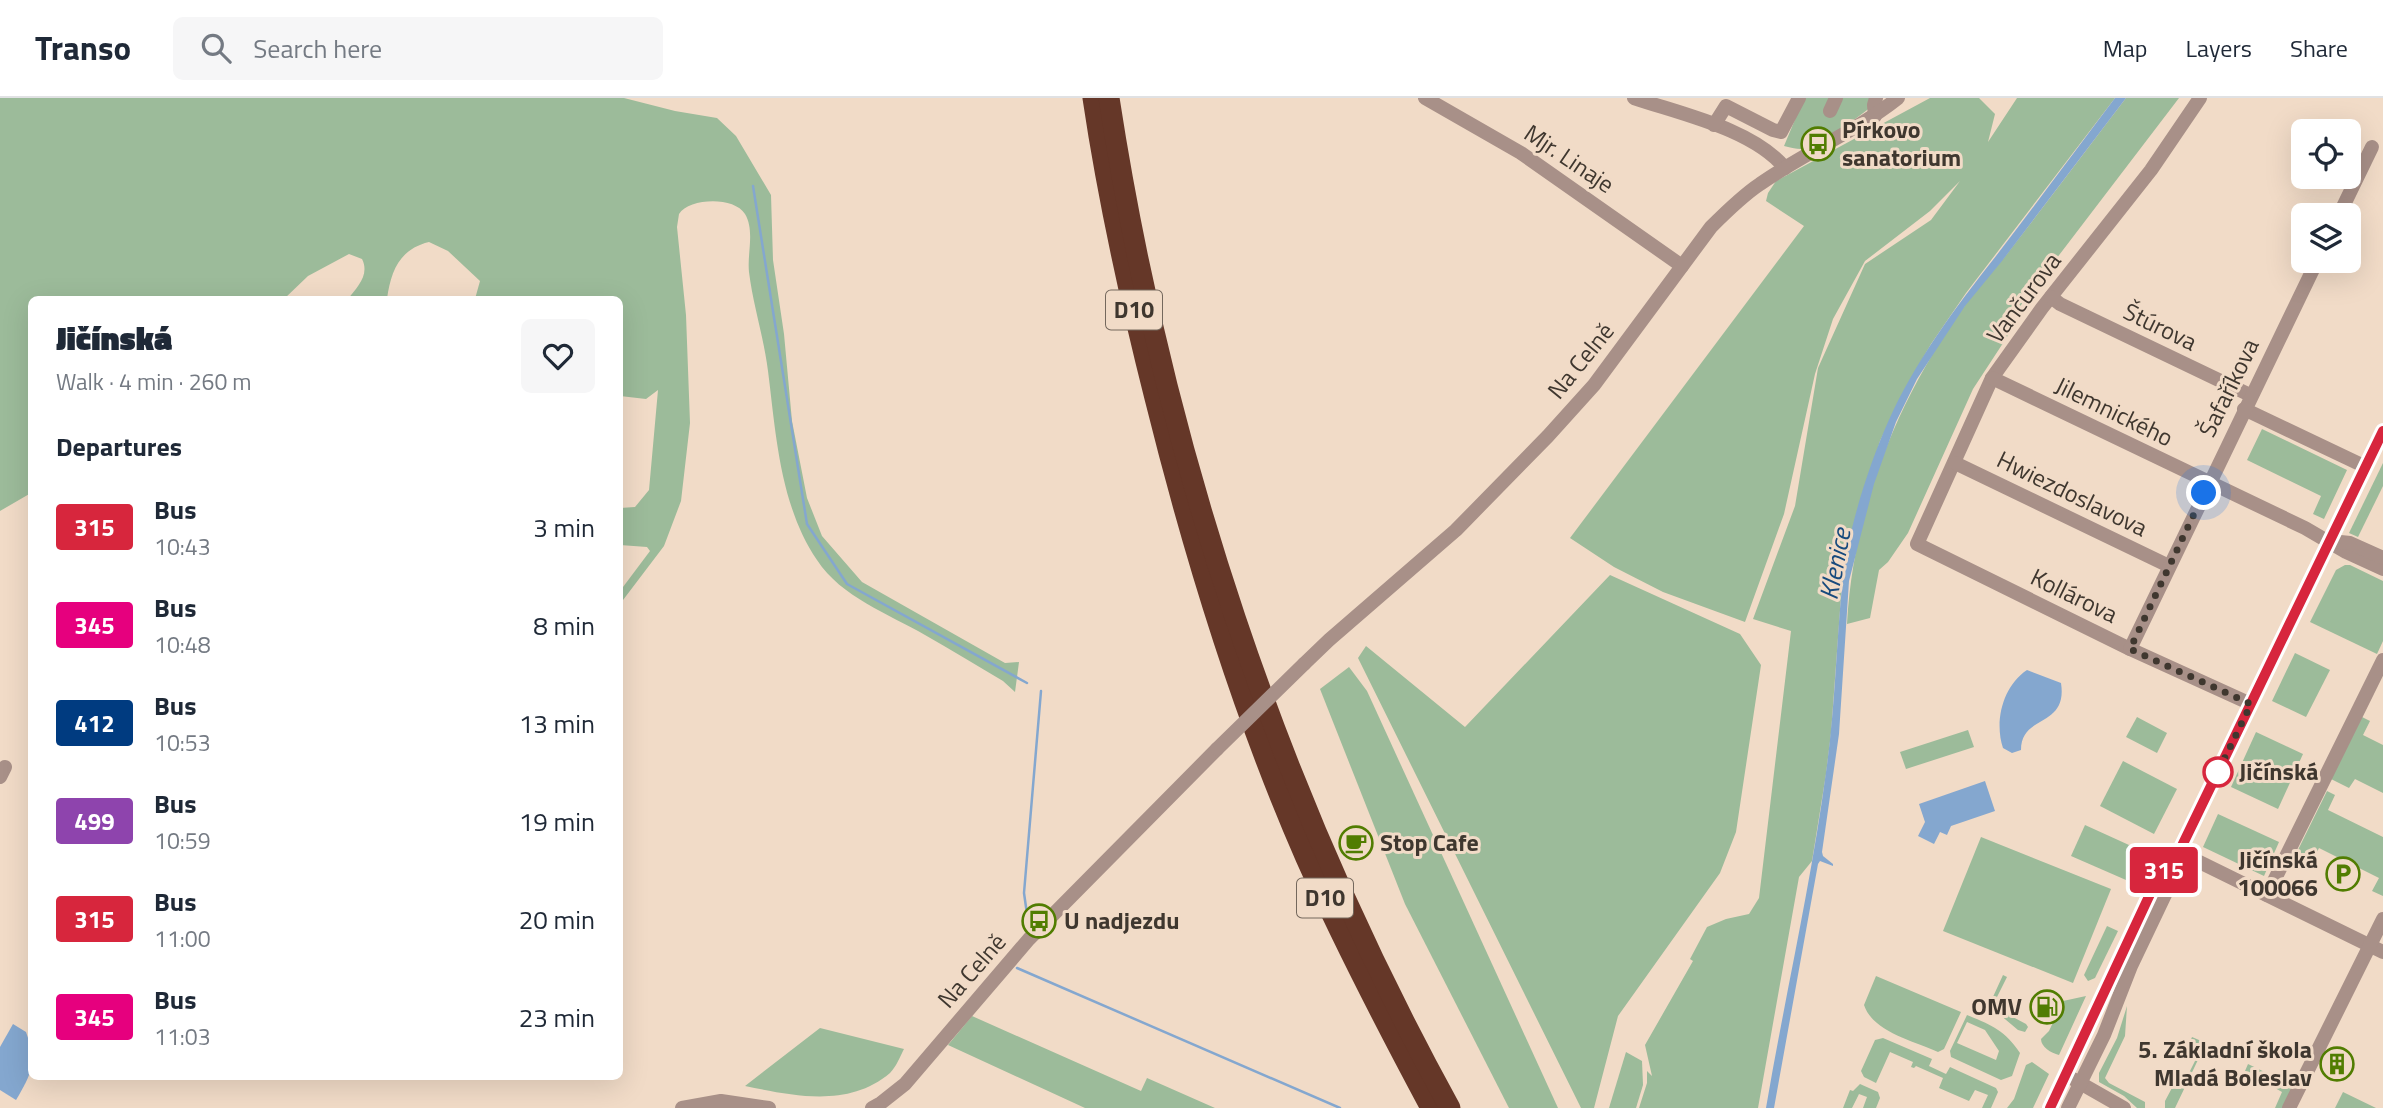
<!DOCTYPE html>
<html lang="en">
<head>
<meta charset="utf-8">
<style>
  :root { --surface:#fff; --page:#f6f6f7; --text:#1f2937; --muted:#747a83; --line:#e0e1e3 }
  body { margin:0; font-family:"Titillium Web",sans-serif; background:var(--page); color:var(--text); height:100vh; display:flex; flex-direction:column; font-size:26px; white-space:nowrap }
  * { box-sizing:border-box; margin:0 }
  p { font-size:23px; color:var(--muted) }
  .icon { flex:none; width:38px; height:38px; fill:none; stroke:currentColor; stroke-width:2; stroke-linecap:round; stroke-linejoin:round }
  .map { position:relative; flex:1; overflow:hidden }
  .details { position:absolute; left:28px; top:198px; width:595px; height:784px; display:flex; flex-direction:column; background:var(--surface); border-radius:10px; box-shadow:0 7px 28px #0002 }
  .details>* { flex:none }
  .badge { padding:0 14px; border-radius:5px; font-size:24px; line-height:46px }
  .controls { position:absolute; left:2291px; top:21px; display:grid; gap:14px }
  .controls a { display:grid; place-items:center; width:70px; height:70px; border-radius:10px; background:var(--surface); box-shadow:0 7px 28px #0002; font-size:35px }
  .you { position:absolute; width:35px; height:35px; margin:-18px; border:5px solid #fff; border-radius:50%; background:#1a73e8; box-shadow:0 0 0 10px #1a73e833 }
  .map>.badge { position:absolute; translate:-50% -50%; box-shadow:0 0 0 4px #fff }
  h2 { padding:0 28px; font-size:26px; line-height:63px }
  .round { display:grid; place-items:center; flex:none; width:74px; height:74px; border-radius:10px; background:var(--page) }
  .head { display:flex; align-items:center; justify-content:space-between; height:119px; padding:0 28px }
  h1 { font-size:33px; font-weight:800; line-height:52px }
  ul { padding:0; list-style:none }
  li { display:flex; align-items:center; gap:21px; height:98px; padding:0 28px }
  li div { flex:1 }
  li b { display:block; font-size:26px }
  li em { font-style:normal }
  li .badge { min-width:77px; font-weight:700; text-align:center }
  header { display:flex; align-items:center; gap:42px; box-sizing:border-box; height:98px; padding:0 35px; background:var(--surface); border-bottom:2px solid var(--line) }
  header strong { font-size:33px }
  nav { display:flex; gap:38px; margin-inline-start:auto; font-size:24px }
  .search { width:490px; height:63px; background:var(--page); display:flex; align-items:center; gap:18px; box-sizing:border-box; padding:0 24px; border-radius:10px; color:var(--muted); font-size:26px }
  .map>svg:first-child { display:block }
  .green { fill:#9cbb9a; fill-rule:evenodd }
  .water { fill:#84a7cf }
  .lines { fill:none; stroke-linecap:round; stroke-linejoin:round }
  .stream { stroke:#84a7cf; stroke-width:2.5 }
  .minor { stroke:#a89088; stroke-width:14 }
  .highway { stroke:#653728; stroke-width:21 }
  .minor-bridge { stroke:#a89088; stroke-width:14 }
  .line-casing { stroke:#fff; stroke-width:16 }
  .line { stroke:#d7263d; stroke-width:10 }
  .walk { stroke:#3f372f; stroke-width:7; stroke-dasharray:0 12.6 }
  .stop-dot { fill:#fff; stroke:#d7263d; stroke-width:3.5 }
  .labels { text-anchor:middle; stroke-width:6; stroke-linejoin:round; paint-order:stroke }
  .shield { fill:#f1dbc7; stroke:#74685d; stroke-width:2 }
  .shield-label { font-size:23px; font-weight:bold; fill:#3f372f }
  .poi-label { font-size:24px; font-weight:bold; fill:#3f372f; stroke:#f1dbc7; text-anchor:start }
  .street-label { font-size:24px; fill:#3f372f; stroke:#f1dbc7 }
  .stop-label { font-size:24px; font-weight:bold; fill:#3f372f; stroke:#f1dbc7; text-anchor:start }
  .water-label { font-size:26px; font-style:italic; fill:#174a7d; stroke:#f1dbc7 }
</style>
</head>
<body>
<header>
<strong>Transo</strong>
<div class="search"><svg class="icon" aria-label="search" viewBox="0 0 24 24"><circle cx="10" cy="10" r="6"/><path d="M15 15l6 6"/></svg>Search here</div>
<nav><a>Map</a><a>Layers</a><a>Share</a></nav>
</header>
<div class="map">
<svg width="2383" height="1010" viewBox="0 0 2383 1010">
  <rect width="100%" height="100%" fill="#f1dbc7"/>
  <!-- green -->
  <g class="green">
    <path d="M0 0H624L675 13 717 20 736 38 771 97 773 162 784 236 792 323 807 400 822 438 862 484 1005 565 1019 564 1015 594 1003 583C977 568 952 552 925 537 889 516 841 499 817 462 780 408 776 336 768 273 764 240 753 207 749 174 747 155 755 133 745 116 734 98 689 100 679 116L677 129 686 217 690 325 681 403 664 448 620 506V493L650 453 647 449 620 447V410L635 409 649 392 658 292 646 301 620 298V201H475L480 183 448 153 429 144C400 151 391 172 387 201H348C357 189 370 177 362 161L349 156 308 178 284 201H32L31 395 0 413Z"/>
    <path d="M1804 0H1882C1865 14 1822 48 1801 51 1796 51 1789 49 1784 48Z"/>
    <path d="M1930 0H1979L1995 16 1988 44 2017 0H2115L1966 195 1931 246 1906 289 1880 343 1853 432 1842 485 1831 635 1826 676 1812 763 1799 779 1758 1010H1639L1647 985V973L1652 978 1645 947 1693 863 1690 861 1707 829 1726 821 1749 816 1759 800 1791 533 1753 521 1795 408 1818 270 1865 166 1931 122 1960 83 1930 113 1865 163 1833 221 1815 276 1784 416 1745 524 1663 494 1614 469 1570 440 1804 128 1766 103 1768 95 1776 83Z"/>
    <path d="M2126 0H2179L2021 207 2007 239 1973 291 1908 435 1888 464 1879 472 1870 520 1847 526C1853 412 1897 302 1963 210 1977 190 1995 172 2010 152 2049 102 2087 51 2126 0Z"/>
    <path d="M2262 331 2347 372 2324 421 2313 416 2321 398 2247 362Z"/>
    <path d="M2383 365V388L2358 439 2349 435Z"/>
    <path d="M2345 467H2350L2383 483V543L2377 556 2310 524 2336 472Z"/>
    <path d="M1610 477 1740 536 1761 567 1736 734 1720 775 1618 918 1594 1010H1581L1358 560 1366 548 1465 629Z"/>
    <path d="M2295 555 2330 572 2306 619 2272 603Z"/>
    <path d="M1349 569 1367 593 1558 1010H1509L1405 806 1320 591Z"/>
    <path d="M2137 619 2167 635 2157 655 2126 639Z"/>
    <path d="M2362 619 2370 623 2363 637 2383 647V695L2355 681 2349 690 2331 681Z"/>
    <path d="M1968 632 1974 649 1906 671 1900 654Z"/>
    <path d="M2256 634 2303 656 2278 711 2231 689Z"/>
    <path d="M2123 663 2177 691 2154 736 2100 708Z"/>
    <path d="M2327 693 2335 697 2328 712 2383 739V798L2372 793 2379 780 2319 750 2313 762 2297 754Z"/>
    <path d="M2218 716 2279 744 2264 778 2203 749Z"/>
    <path d="M2085 727 2140 752 2126 782 2071 758Z"/>
    <path d="M1981 739 2111 791 2073 885 1943 833Z"/>
    <path d="M2107 828 2118 833 2095 880 2088 883 2084 877Z"/>
    <path d="M2003 877 2007 879 1995 903 1996 910 2026 926 2028 929 2025 934 2018 932 1993 911 1992 901Z"/>
    <path d="M1876 878 1961 914 1944 951 1938 954C1914 943 1873 934 1864 907Z"/>
    <path d="M2086 898 2059 957C2051 955 2041 949 2041 941L2049 933 2063 903Z"/>
    <path d="M2127 908 2125 938 2105 980 2109 985 2145 1004V1010H2137L2124 998 2099 984V975L2117 940Z"/>
    <path d="M1967 917C1991 927 2005 932 2020 955L2012 978 2001 982 1951 959 1950 953ZM1967 924 1985 932 1999 953 1996 962 1957 945Z"/>
    <path d="M972 918 1141 993 1147 980 1215 1010H1085L948 947Z"/>
    <path d="M820 930 904 951C900 959 896 969 890 975 849 1010 794 998 745 988Z"/>
    <path d="M2192 939 2206 945 2175 1010H2165V1003L2173 988 2181 991 2198 957 2188 949Z"/>
    <path d="M1883 940 1932 961 1929 968 1946 976 1950 969 1996 990 1998 994 1991 1010H1982L1988 997 1975 992 1969 1003 1939 990 1943 980 1916 968 1914 970 1911 969 1913 964 1890 954 1876 985 1864 979 1861 973 1875 942Z"/>
    <path d="M1626 954 1642 963 1643 987 1636 1010H1609Z"/>
    <path d="M2032 964 2049 976 2033 1010H2007L2014 1001 2026 967Z"/>
    <path d="M2248 966 2294 988 2283 1010H2275L2282 994 2245 973Z"/>
    <path d="M1860 986 1878 994 1880 1000 1876 1010H1863L1867 999 1859 996 1852 1010H1843L1850 992 1853 993Z"/>
    <path d="M2343 994 2376 1010H2335Z"/>
  </g>
  <!-- water -->
  <g class="water">
    <path d="M2115 0H2126L2002 163 1965 208 1917 281 1896 324 1874 386 1849 483 1839 636 1822 754 1823 758 1833 766V768L1820 763 1818 766 1774 1010H1766C1785 898 1811 787 1826 674 1835 612 1836 550 1842 488 1846 438 1868 369 1888 324 1915 263 1955 210 1996 158 2036 106 2075 53 2115 0Z"/>
    <path d="M2027 572 2061 585C2068 630 2021 616 2021 652L2012 655 2003 650C1994 623 2003 588 2027 572Z"/>
    <path d="M1985 683 1995 713 1951 728 1947 737 1940 734 1934 746 1918 738 1925 724 1919 706Z"/>
    <path d="M13 926 26 934C37 965 32 975 16 1002L0 992V949Z"/>
  </g>
  <g class="lines">
    <!-- stream -->
    <g class="stream">
      <path d="M753 88 807 426 847 486 1027 585"/>
      <path d="M1027 816 1024 795 1041 593"/>
      <path d="M1017 870 1340 1010"/>
    </g>
    <!-- minor -->
    <g class="minor">
      <path d="M1425 0 1521 55 1682 168"/>
      <path d="M1634 0C1681 16 1753 31 1785 70"/>
      <path d="M2200 0 2151 72 2042 210 1992 280 1917 446 2130 551 2251 606"/>
      <path d="M1830 13 1836 0"/>
      <path d="M1875 18 1874 7 1876 0"/>
      <path d="M1714 27 1726 8 1773 32 1781 34 1799 0"/>
      <path d="M2339 117 2372 49"/>
      <path d="M2051 199 2060 206 2250 297"/>
      <path d="M1992 280 2305 430 2346 454 2383 471"/>
      <path d="M2244 311 2366 369"/>
      <path d="M1955 365 2169 468"/>
      <path d="M2331 443 2350 445 2383 460"/>
      <path d="M2130 551 2317 163"/>
      <path d="M1304 566 1329 542 1456 432 1548 338 1594 287 1711 129C1726 114 1742 98 1760 86 1804 55 1855 34 1898 0"/>
      <path d="M0 679 5 669"/>
      <path d="M2179 754 2383 854"/>
      <path d="M2267 797 2383 562"/>
      <path d="M2073 981 2124 1010"/>
      <path d="M682 1010 721 1003 769 1010"/>
      <path d="M872 1010 881 1005 905 986 1029 841 1217 651"/>
      <path d="M2050 1010 2159 777 2178 756"/>
      <path d="M2068 1010 2104 937 2131 868 2172 782 2179 754 2188 736 2383 333"/>
      <path d="M2289 1010 2383 821"/>
    </g>
    <!-- highway -->
    <g class="highway">
      <path d="M1093 0C1108 101 1130 201 1155 300 1194 457 1241 612 1306 760 1344 845 1387 928 1431 1010"/>
      <path d="M1109 0C1163 352 1278 698 1450 1010"/>
    </g>
    <!-- minor-bridge -->
    <path class="minor-bridge" d="M1217 651 1304 566"/>
  </g>
  <g class="lines">
    <defs>
      <path id="line" d="M2050 1010 2159 777 2179 754 2383 333"/>
    </defs>
    <!-- line casing -->
    <use href="#line" class="line-casing"/>
    <!-- line -->
    <use href="#line" class="line"/>
    <!-- walk -->
    <path class="walk" d="M2204 395 2130 551 2251 606 2218 674"/>
  </g>
  <!-- icons -->
  <defs>
    <symbol id="bus-ring" viewBox="-11 -11 22 22"><circle r="9.5" fill="#f1dbc7" stroke="#517d01" stroke-width="1.5"/><path d="M-5-6H5V4H4V6H2V4H-2V6H-4V4H-5ZM-3.5-4V0h7V-4ZM-3.5 1.2v1.5H-2V1.2ZM2 1.2v1.5H3.5V1.2Z" fill="#517d01"/></symbol>
    <symbol id="cafe-ring" viewBox="-11 -11 22 22"><circle r="9.5" fill="#f1dbc7" stroke="#517d01" stroke-width="1.5"/><path d="M-5.5-4.5H6V0H3Q3 3.5 0 3.5H-2.5Q-5.5 3.5-5.5 0ZM3-3.2v2h1.7v-2ZM-6 4.5H4V6H-6Z" fill="#517d01"/></symbol>
    <symbol id="parking-ring" viewBox="-11 -11 22 22"><circle r="9.5" fill="#f1dbc7" stroke="#517d01" stroke-width="1.5"/><path d="M-3.5-5.5H1a3.5 3.5 0 0 1 0 7H-1V5.5H-3.5ZM-1-3.4V-.6H.8a1.4 1.4 0 0 0 0-2.8Z" fill="#517d01"/></symbol>
    <symbol id="fuel-ring" viewBox="-11 -11 22 22"><circle r="9.5" fill="#f1dbc7" stroke="#517d01" stroke-width="1.5"/><path d="M-5.5-6h7V0h2V4h1.3V-2.5L3-4.5l.8-.8L6-3V5H2.5V1h-1V6h-7ZM-4.2-4.7v3.2H.2V-4.7Z" fill="#517d01"/></symbol>
    <symbol id="building-ring" viewBox="-11 -11 22 22"><circle r="9.5" fill="#f1dbc7" stroke="#517d01" stroke-width="1.5"/><path d="M-4-6H4V6H1V3H-1V6H-4ZM-2.5-4.3h1.7v1.8h-1.7ZM.8-4.3h1.7v1.8H.8ZM-2.5-1h1.7V.8h-1.7ZM.8-1h1.7V.8H.8Z" fill="#517d01"/></symbol>
  </defs>
  <g fill-rule="evenodd">
    <use href="#bus-ring" x="1799" y="27" width="38" height="38"/>
    <use href="#cafe-ring" x="1337" y="726" width="38" height="38"/>
    <use href="#parking-ring" x="2324" y="757" width="38" height="38"/>
    <use href="#bus-ring" x="1020" y="804" width="38" height="38"/>
    <use href="#fuel-ring" x="2028" y="890" width="38" height="38"/>
    <use href="#building-ring" x="2318" y="947" width="38" height="38"/>
  </g>
  <!-- markers -->
  <circle class="stop-dot" cx="2218" cy="674" r="14"/>
  <g class="labels">
    <!-- shield labels -->
    <g class="shield">
      <rect x="1106" y="192.5" width="56" height="39" rx="5"/>
      <rect x="1297" y="780.5" width="56" height="39" rx="5"/>
    </g>
    <g class="shield-label">
      <text x="1134" y="220">D10</text>
      <text x="1325" y="808">D10</text>
    </g>
    <!-- poi labels -->
    <g class="poi-label">
      <text x="1842" y="40">Pírkovo<tspan x="1842" dy="28">sanatorium</tspan></text>
      <text x="1380" y="753">Stop Cafe</text>
      <text x="2318" y="770" text-anchor="end">Jičínská<tspan x="2318" dy="28">100066</tspan></text>
      <text x="1064" y="831">U nadjezdu</text>
      <text x="2022" y="917" text-anchor="end">OMV</text>
      <text x="2312" y="960" text-anchor="end">5. Základní škola<tspan x="2312" dy="28">Mladá Boleslav</tspan></text>
    </g>
    <!-- street labels -->
    <g class="street-label">
      <text transform="translate(1569 61) rotate(34)" y="8">Mjr. Linaje</text>
      <text transform="translate(2024 200) rotate(-53)" y="8">Vančurova</text>
      <text transform="translate(2160 229) rotate(26)" y="8">Štúrova</text>
      <text transform="translate(1581 263) rotate(-51)" y="8">Na Celně</text>
      <text transform="translate(2229 290) rotate(-64)" y="8">Šafaříkova</text>
      <text transform="translate(2114 314) rotate(26)" y="8">Jilemnického</text>
      <text transform="translate(2072 396) rotate(26)" y="8">Hwiezdoslavova</text>
      <text transform="translate(2074 498) rotate(26)" y="8">Kollárova</text>
      <text transform="translate(972 873) rotate(-49)" y="8">Na Celně</text>
    </g>
    <!-- stop labels -->
    <g class="stop-label">
      <text x="2239" y="682">Jičínská</text>
    </g>
    <!-- water labels -->
    <g class="water-label">
      <text transform="translate(1835 466) rotate(-79)" y="9">Klenice</text>
    </g>
  </g>
</svg>
<div class="controls">
<a><svg class="icon" aria-label="locate" viewBox="0 0 24 24"><circle cx="12" cy="12" r="6"/><path d="M12 2v4M12 18v4M2 12h4M18 12h4"/></svg></a>
<a><svg class="icon" aria-label="layers" viewBox="0 0 24 24"><path d="M12 4l9 5-9 5-9-5zM3 14l9 5 9-5"/></svg></a>
</div>
<div class="you" style="left:2204px;top:395px"></div>
<b class="badge" style="left:2164px;top:772px;background:#d7263d;color:#fff">315</b>
<section class="details">
<div class="head"><div><h1>Jičínská</h1><p>Walk · 4 min · 260 m</p></div><a class="round"><svg class="icon" aria-label="heart" viewBox="0 0 24 24"><path d="M12 20l-8-8c-3-5 5-10 8-4 3-6 11-1 8 4z"/></svg></a></div>
<h2>Departures</h2>
<ul>
<li><span class="badge" style="background:#d7263d;color:#fff">315</span><div><b>Bus</b><p>10:43</p></div><em>3 min</em></li>
<li><span class="badge" style="background:#e6007e;color:#fff">345</span><div><b>Bus</b><p>10:48</p></div><em>8 min</em></li>
<li><span class="badge" style="background:#003b80;color:#fff">412</span><div><b>Bus</b><p>10:53</p></div><em>13 min</em></li>
<li><span class="badge" style="background:#8e44ad;color:#fff">499</span><div><b>Bus</b><p>10:59</p></div><em>19 min</em></li>
<li><span class="badge" style="background:#d7263d;color:#fff">315</span><div><b>Bus</b><p>11:00</p></div><em>20 min</em></li>
<li><span class="badge" style="background:#e6007e;color:#fff">345</span><div><b>Bus</b><p>11:03</p></div><em>23 min</em></li>
</ul>
</section>
</div>
</body>
</html>
